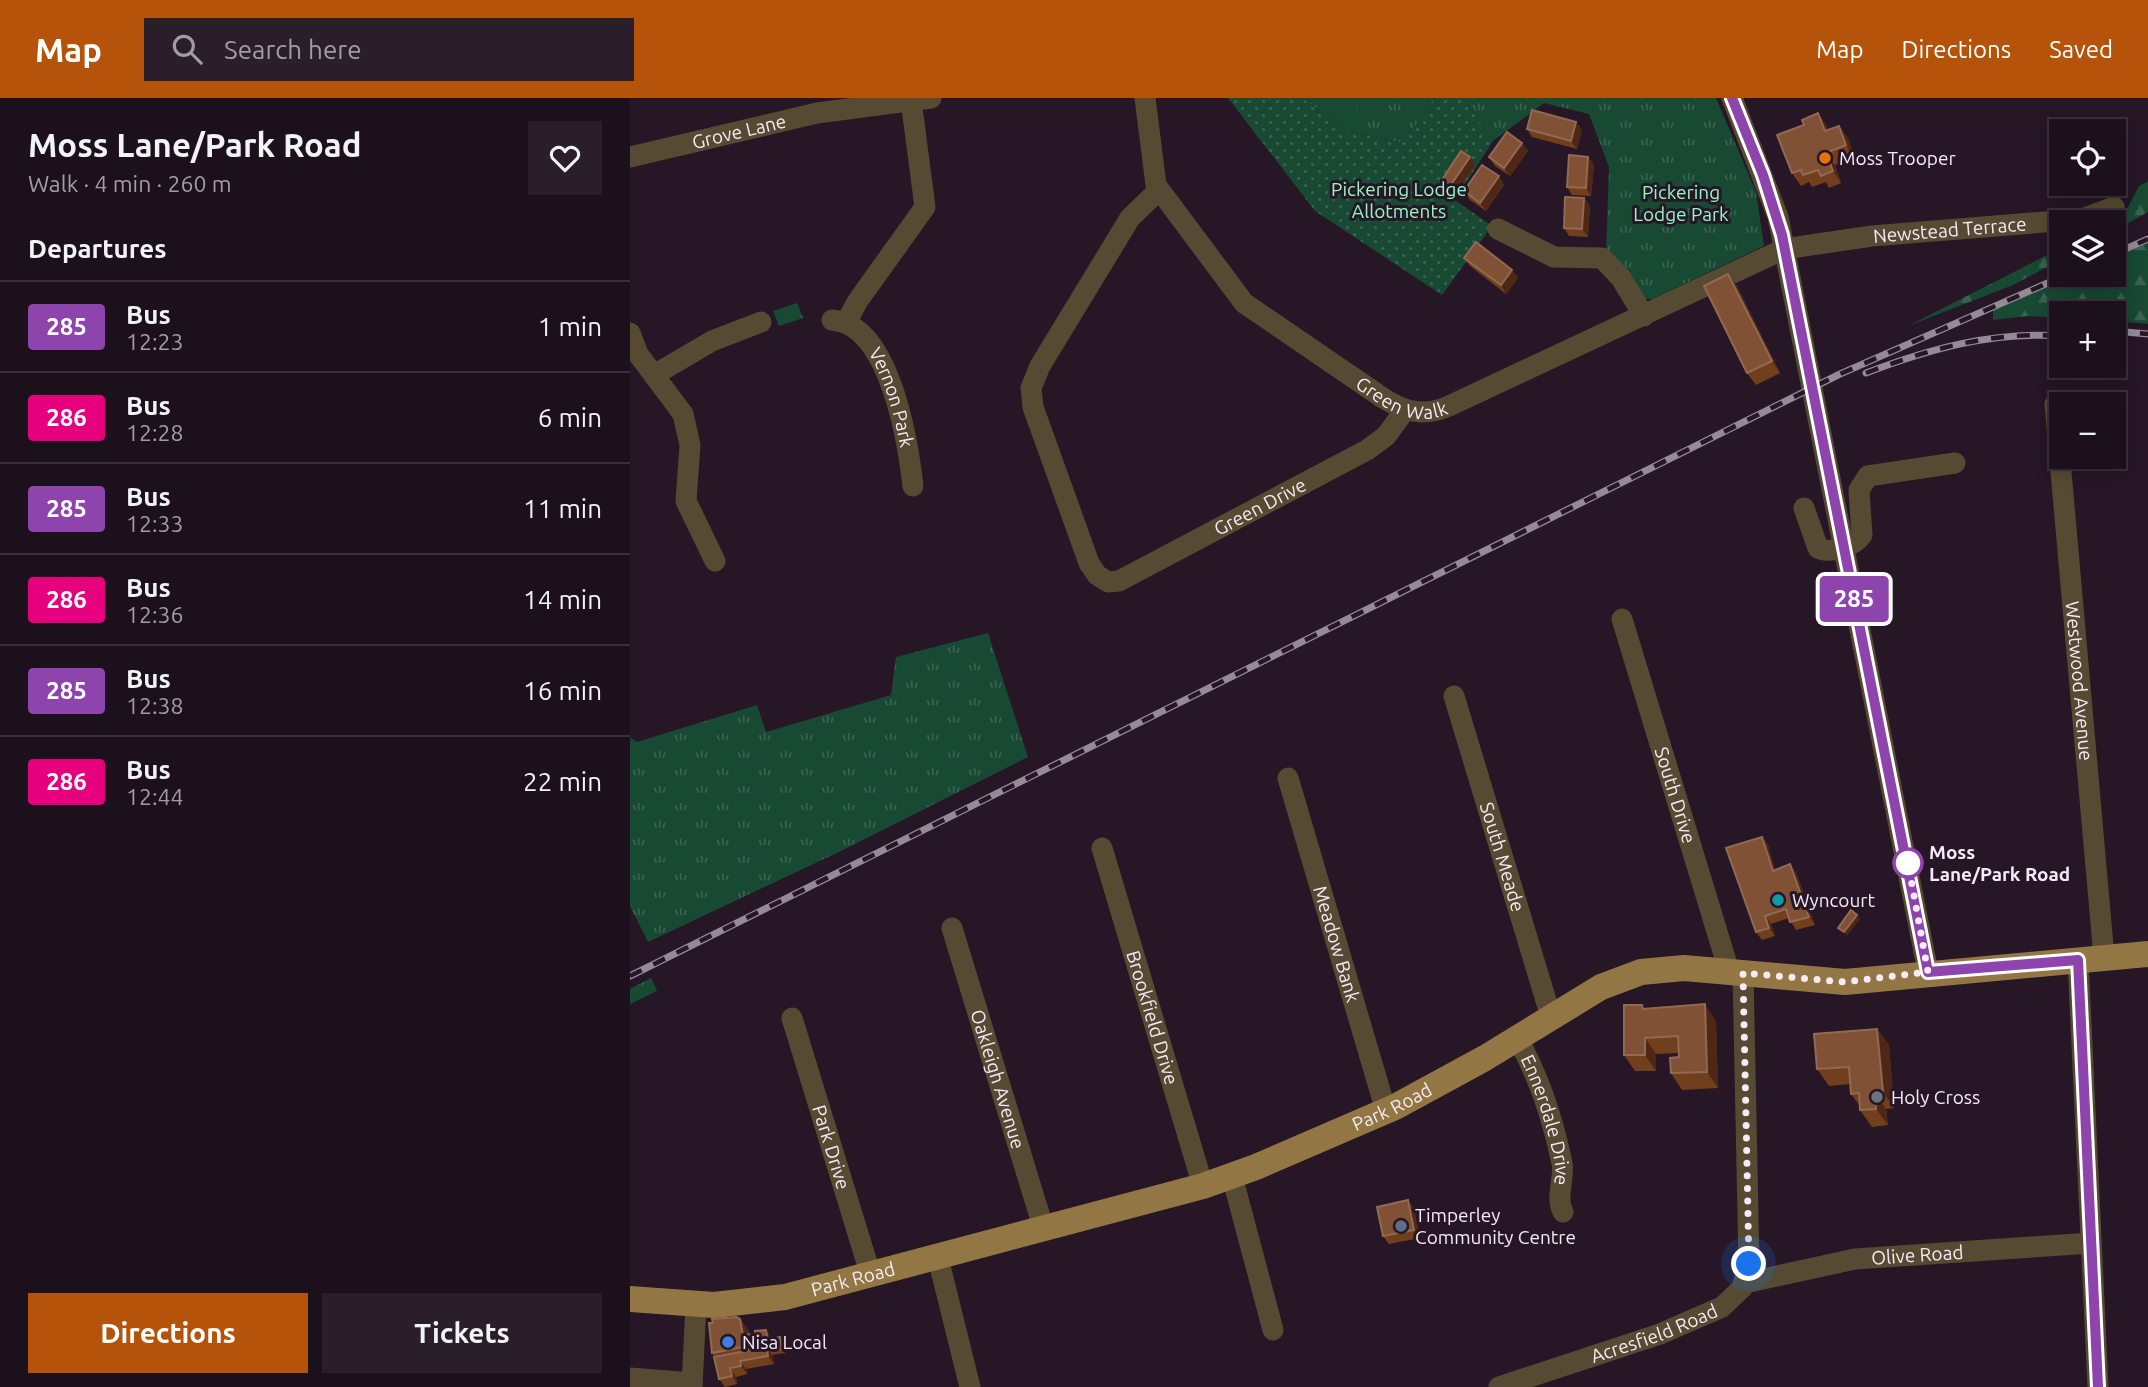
<!DOCTYPE html>
<html lang="en">
<head>
<meta charset="utf-8">
<style>
  :root { --surface:#1c101c; --page:#291e29; --text:#f1f3f6; --muted:#a09da3; --line:#3a303b; --accent:#b45309 }
  body { margin:0; font-family:Ubuntu,sans-serif; background:var(--page); color:var(--text); height:100vh; display:flex; flex-direction:column; font-size:26px; white-space:nowrap }
  * { box-sizing:border-box; margin:0 }
  p { font-size:23px; color:var(--muted) }
  .icon { flex:none; width:38px; height:38px; fill:none; stroke:currentColor; stroke-width:2; stroke-linecap:round; stroke-linejoin:round }
  .map { position:relative; flex:1; overflow:hidden }
  .side { display:flex; flex-direction:column; background:var(--surface); width:630px }
  .side>* { flex:none }
  .badge { padding:0 14px; border-radius:5px; font-size:24px; line-height:46px }
  .tools { position:absolute; left:1419px; top:21px; display:grid; gap:14px }
  .tools a { display:grid; place-items:center; width:77px; height:77px; border-radius:0px; background:var(--surface); box-shadow:0 4px 18px #0003,0 0 0 2px var(--line); font-size:35px }
  .you { position:absolute; width:35px; height:35px; margin:-18px; border:5px solid #fff; border-radius:50%; background:#1a73e8; box-shadow:0 0 0 10px #1a73e833 }
  .map>.badge { position:absolute; translate:-50% -50%; box-shadow:0 0 0 4px #fff }
  h2 { padding:0 28px; font-size:26px; line-height:63px }
  .round { display:grid; place-items:center; flex:none; width:74px; height:74px; border-radius:0px; background:var(--page) }
  .overview { display:flex; align-items:center; justify-content:space-between; height:119px; padding:0 28px }
  h1 { font-size:33px; font-weight:700; line-height:52px }
  .primary-button { display:flex; gap:14px; margin-top:auto; padding:14px 28px }
  .primary-button a { flex:1; height:80px; border-radius:0px; background:var(--accent); color:#fff; font-size:28px; font-weight:700; line-height:80px; text-align:center }
  .primary-button a+a { background:var(--page); color:var(--text) }
  ul { padding:0; list-style:none }
  li { display:flex; align-items:center; gap:21px; height:91px; padding:0 28px; border-top:2px solid var(--line) }
  li div { flex:1 }
  li b { display:block; font-size:26px }
  li em { font-style:normal }
  li .badge { min-width:77px; font-weight:700; text-align:center }
  header { display:flex; align-items:center; gap:42px; box-sizing:border-box; height:98px; padding:0 35px; background:var(--accent); color:#fff }
  header strong { font-size:33px }
  nav { display:flex; gap:38px; margin-inline-start:auto; font-size:24px }
  .search { width:490px; height:63px; background:var(--page); display:flex; align-items:center; gap:18px; box-sizing:border-box; padding:0 24px; border-radius:0px; color:var(--muted); font-size:26px }
  main { display:flex; flex:1; min-height:0 }
  .map>svg:first-child { display:block }
  .grass { fill:url(#grass-tufts) }
  .forest { fill:url(#forest-firs) }
  .garden { fill:url(#garden-dots) }
  .pitch { fill:#174933 }
  .lines { fill:none; stroke-linecap:round; stroke-linejoin:round }
  .minor { stroke:#574a32; stroke-width:21 }
  .major { stroke:#927744; stroke-width:26 }
  .rail-casing { stroke:#978a97; stroke-width:7 }
  .rail { stroke:#261626; stroke-width:4.5; stroke-dasharray:13; stroke-linecap:butt }
  .wall { fill:#723f1c }
  .shaded-wall { fill:#4e2716 }
  .building { fill:#805134; stroke:#926952; stroke-width:2 }
  .line-casing { stroke:#fff; stroke-width:16 }
  .line { stroke:#8e44ad; stroke-width:10 }
  .walk { stroke:#f5eaf5; stroke-width:7; stroke-dasharray:0 12.6 }
  .food-dot { fill:#e8710a; stroke:#261626; stroke-width:2.5 }
  .stop-dot { fill:#fff; stroke:#8e44ad; stroke-width:3.5 }
  .culture-dot { fill:#0f9aa8; stroke:#261626; stroke-width:2.5 }
  .worship-dot { fill:#6b7280; stroke:#261626; stroke-width:2.5 }
  .service-dot { fill:#5c6f8a; stroke:#261626; stroke-width:2.5 }
  .shop-dot { fill:#3f7fe0; stroke:#261626; stroke-width:2.5 }
  .labels { text-anchor:middle; stroke-width:6; stroke-linejoin:round; paint-order:stroke }
  .street-label { font-size:19px; fill:#f5eaf5; stroke:#261626 }
  .poi-label { font-size:19px; fill:#f5eaf5; stroke:#261626; text-anchor:start }
  .park-label { font-size:19px; fill:#92f9c5; stroke:#261626 }
  .stop-label { font-size:19px; font-weight:bold; fill:#f5eaf5; stroke:#261626; text-anchor:start }
</style>
</head>
<body>
<header>
<strong>Map</strong>
<div class="search"><svg class="icon" aria-label="search" viewBox="0 0 24 24"><circle cx="10" cy="10" r="6"/><path d="M15 15l6 6"/></svg>Search here</div>
<nav><a>Map</a><a>Directions</a><a>Saved</a></nav>
</header>
<main>
<section class="side">
<div class="overview"><div><h1>Moss Lane/Park Road</h1><p>Walk · 4 min · 260 m</p></div><a class="round"><svg class="icon" aria-label="heart" viewBox="0 0 24 24"><path d="M12 20l-8-8c-3-5 5-10 8-4 3-6 11-1 8 4z"/></svg></a></div>
<h2>Departures</h2>
<ul>
<li><span class="badge" style="background:#8e44ad;color:#fff">285</span><div><b>Bus</b><p>12:23</p></div><em>1 min</em></li>
<li><span class="badge" style="background:#e6007e;color:#fff">286</span><div><b>Bus</b><p>12:28</p></div><em>6 min</em></li>
<li><span class="badge" style="background:#8e44ad;color:#fff">285</span><div><b>Bus</b><p>12:33</p></div><em>11 min</em></li>
<li><span class="badge" style="background:#e6007e;color:#fff">286</span><div><b>Bus</b><p>12:36</p></div><em>14 min</em></li>
<li><span class="badge" style="background:#8e44ad;color:#fff">285</span><div><b>Bus</b><p>12:38</p></div><em>16 min</em></li>
<li><span class="badge" style="background:#e6007e;color:#fff">286</span><div><b>Bus</b><p>12:44</p></div><em>22 min</em></li>
</ul>
<div class="primary-button"><a>Directions</a><a>Tickets</a></div>
</section>
<div class="map">
<svg width="1518" height="1289" viewBox="0 0 1518 1289">
  <defs>
    <pattern id="grass-tufts" width="24" height="20" patternUnits="userSpaceOnUse" patternTransform="scale(1.75)"><rect width="24" height="20" fill="#174933"/><path d="M3 7l-1-3M5 7V3M7 7l1-3M15 17l-1-3M17 17v-4M19 17l1-3" fill="none" stroke="#396351"/></pattern>
    <pattern id="forest-firs" width="22" height="20" patternUnits="userSpaceOnUse" patternTransform="scale(1.75)"><rect width="22" height="20" fill="#174933"/><path d="M5 1l3.5 6h-7zM16 11l3.5 6h-7z" fill="#396351"/></pattern>
    <pattern id="garden-dots" width="8" height="8" patternUnits="userSpaceOnUse" patternTransform="scale(1.75)"><rect width="8" height="8" fill="#174933"/><path d="M2 2h.1M6 6h.1" fill="none" stroke="#396351" stroke-width="1.8" stroke-linecap="round"/></pattern>
  </defs>
  <rect width="100%" height="100%" fill="#261626"/>
  <!-- grass -->
  <g class="grass">
    <path d="M672 0H804L774 45 720 34Z"/>
    <path d="M833 0H1086L1126 94 1134 148 1022 201H1016L976 155 979 69 959 16 914 5 863 43Z"/>
    <path d="M167 205 173 220 149 228 143 213Z"/>
    <path d="M358 535 398 659 213 752 18 844 0 808V639L7 644 127 607 136 634 261 597 266 559Z"/>
    <path d="M21 880 27 893 0 906V891Z"/>
  </g>
  <!-- forest -->
  <g class="forest">
    <path d="M1518 83V114L1484 133V124H1476L1497 111 1509 88Z"/>
    <path d="M1518 144V226L1484 223V215H1432L1431 220 1398 218 1363 222V210L1441 177H1484V159Z"/>
    <path d="M1431 150V162L1383 187 1278 228Z"/>
  </g>
  <!-- garden -->
  <path class="garden" d="M598 0H672L720 34 773 45 804 0H833L863 43 825 102 862 128 812 197 685 113Z"/>
  <!-- pitch -->
  <path class="pitch" d="M678 0H734L717 26Z"/>
  <g class="lines">
    <!-- minor -->
    <g class="minor">
      <path id="s1" d="M515 0 526 87 614 205 753 300C775 314 794 319 819 308L1154 151 1242 138 1452 121 1484 109"/>
      <path d="M1102 0 1148 119 1298 874"/>
      <path id="s2" d="M0 59 187 15 301 0"/>
      <path id="s3" d="M529 92 500 120 410 268 401 290 403 309 459 465 467 477 478 484 489 483 737 352 756 338 775 312"/>
      <path d="M868 131 924 159 972 160 991 180 1014 218"/>
      <path id="s4" d="M202 222C260 226 278 344 283 388"/>
      <path d="M216 225 227 204 295 109 281 2"/>
      <path d="M0 235 8 256 53 316 60 347 56 403 85 463"/>
      <path d="M24 277 82 243 131 224"/>
      <path id="s5" d="M1425 306 1474 859"/>
      <path d="M1174 410 1188 450C1200 456 1224 449 1232 437L1229 392 1238 378 1325 365"/>
      <path id="s6" d="M992 521 1099 873"/>
      <path id="s7" d="M824 598 921 919"/>
      <path id="s8" d="M658 680 756 1013"/>
      <path id="s9" d="M472 750 573 1088"/>
      <path id="s10" d="M322 830 414 1132"/>
      <path d="M1448 862 1468 1289"/>
      <path id="s11" d="M162 920 241 1178"/>
      <path id="s12" d="M887 940C909 978 923 1022 932 1065 935 1082 925 1098 933 1114"/>
      <path d="M602 1078 643 1232"/>
      <path d="M308 1160 340 1289"/>
      <path id="s13" d="M1115 1185 1225 1161 1461 1145"/>
      <path d="M0 1280 62 1285"/>
      <path d="M62 1289 66 1206"/>
      <path id="s14" d="M869 1289 1030 1236 1092 1209 1112 1190 1119 1166 1113 875"/>
    </g>
    <!-- major -->
    <path class="major" id="s15" d="M0 1201 84 1207 155 1199 573 1088 626 1069 765 1009 855 960 971 889 1011 874 1054 870 1215 884 1518 856"/>
    <defs>
      <g id="rail">
        <path d="M1484 156 1518 141"/>
        <path d="M1484 233 1518 236"/>
        <path d="M1236 275C1299 251 1363 233 1432 238"/>
        <path d="M0 878 1210 276 1436 177"/>
      </g>
    </defs>
    <!-- rail casing -->
    <use href="#rail" class="rail-casing"/>
    <!-- rail -->
    <use href="#rail" class="rail"/>
  </g>
  <!-- wall -->
  <g class="wall">
    <path d="M1188 15 1198 32 1209 28 1218 40 1225 60 1205 67 1211 85 1199 90 1196 84 1182 89 1179 84 1171 88 1162 75 1174 27Z"/>
    <path d="M897 31 952 32 947 51 902 39Z"/>
    <path d="M892 45 898 53 880 78 865 68 859 59Z"/>
    <path d="M958 59 964 67 961 98 942 97 937 89Z"/>
    <path d="M845 67 824 99 815 94 810 85Z"/>
    <path d="M869 78 874 87 856 113 840 102 834 93Z"/>
    <path d="M954 100 960 108 958 139 939 138 934 130Z"/>
    <path d="M834 160 882 172 888 180 876 196 840 168Z"/>
    <path d="M1107 188 1150 275 1126 287 1117 275Z"/>
    <path d="M1132 739 1138 747 1145 772 1166 774 1185 827 1166 832 1159 820 1141 826 1145 838 1132 842 1126 834Z"/>
    <path d="M1015 910 1086 923 1088 990 1052 992 1041 975 1049 959V955L1026 956V973H1005L994 957Z"/>
    <path d="M1247 931 1259 947 1264 1010 1256 1011 1258 1027 1242 1029 1230 1012V1008L1221 996 1220 986 1199 988 1187 971Z"/>
    <path d="M784 1110 790 1140 759 1146 753 1138Z"/>
    <path d="M110 1221 119 1233V1236H121L125 1242 136 1232 142 1241 150 1239 153 1243 155 1255 142 1257 144 1266 116 1271 117 1276 106 1279 107 1286 95 1289 89 1281 84 1259 82 1255Z"/>
  </g>
  <!-- shaded-wall -->
  <g class="shaded-wall">
    <path d="M1188 15 1197 28 1203 45 1195 33Z"/>
    <path d="M946 24 952 32 947 51 941 43Z"/>
    <path d="M1209 28 1218 40 1225 60 1216 47Z"/>
    <path d="M892 45 898 53 880 78 874 70Z"/>
    <path d="M1196 55 1205 67 1211 85 1203 73Z"/>
    <path d="M840 59 845 67 824 99 818 91Z"/>
    <path d="M958 59 964 67 961 98 956 90Z"/>
    <path d="M869 78 874 87 856 113 850 105Z"/>
    <path d="M954 100 960 108 958 139 952 131Z"/>
    <path d="M882 172 888 180 876 196 871 187Z"/>
    <path d="M1098 176 1107 188 1150 275 1142 263Z"/>
    <path d="M1132 739 1138 747 1148 781 1143 773Z"/>
    <path d="M1160 766 1166 774 1185 827 1179 819Z"/>
    <path d="M1227 817 1230 821 1217 838 1214 834Z"/>
    <path d="M1135 818 1141 826 1145 838 1139 830Z"/>
    <path d="M1075 906 1086 923 1088 990 1077 974Z"/>
    <path d="M1247 931 1259 947 1264 1010 1253 994Z"/>
    <path d="M1015 940 1026 956V973L1015 957Z"/>
    <path d="M1245 995 1256 1011 1258 1027 1246 1011Z"/>
    <path d="M778 1102 784 1110 790 1140 784 1132Z"/>
    <path d="M110 1221 119 1233 121 1247 113 1237Z"/>
    <path d="M136 1232 144 1244V1252L138 1244Z"/>
    <path d="M150 1239 153 1243 155 1255 152 1251Z"/>
    <path d="M137 1249 142 1257 144 1266 138 1258Z"/>
    <path d="M110 1263 116 1271 117 1276 111 1268Z"/>
    <path d="M100 1270 106 1279 107 1286 102 1278Z"/>
  </g>
  <!-- building -->
  <g class="building">
    <path d="M902 12 946 24 941 43 897 31Z"/>
    <path d="M1188 15 1195 33 1209 28 1216 47 1196 55 1203 73 1191 78 1188 72 1173 77 1171 72 1162 75 1147 37 1174 27 1172 22Z"/>
    <path d="M877 34 892 45 874 70 859 59Z"/>
    <path d="M831 53 840 59 818 91 810 85Z"/>
    <path d="M939 57 958 59 956 90 937 89Z"/>
    <path d="M852 67 869 78 850 105 834 93Z"/>
    <path d="M935 99 954 100 952 131 934 130Z"/>
    <path d="M846 144 882 172 871 187 834 160Z"/>
    <path d="M1098 176 1142 263 1117 275 1074 188Z"/>
    <path d="M1132 739 1143 773 1160 766 1179 819 1160 824 1156 811 1135 818 1139 830 1126 834 1096 750Z"/>
    <path d="M1221 812 1227 817 1214 834 1208 830Z"/>
    <path d="M1075 906 1077 974 1041 975 1040 960 1049 959 1048 938 1015 940V957H994V907H1012L1013 911Z"/>
    <path d="M1247 931 1253 994 1245 995 1246 1011 1230 1012 1229 995 1221 996 1219 969 1187 971 1184 936Z"/>
    <path d="M778 1102 784 1132 753 1138 747 1109Z"/>
    <path d="M106 1219 110 1221 113 1237 121 1236 122 1242H127L125 1233 136 1232 138 1244 82 1255 79 1225H83L82 1221Z"/>
    <path d="M150 1239 152 1251 144 1252 142 1241Z"/>
    <path d="M137 1249 138 1258 110 1263 111 1268 100 1270 102 1278 89 1281 84 1259Z"/>
  </g>
  <g class="lines">
    <defs>
      <path id="line" d="M1102 0 1133 77 1152 137 1298 874 1448 862 1468 1289"/>
    </defs>
    <!-- line casing -->
    <use href="#line" class="line-casing"/>
    <!-- line -->
    <use href="#line" class="line"/>
    <!-- walk -->
    <path class="walk" d="M1119 1166 1113 875 1215 884 1298 874 1278 765"/>
  </g>
  <!-- markers -->
  <circle class="food-dot" cx="1195" cy="60" r="7"/>
  <circle class="stop-dot" cx="1278" cy="765" r="14"/>
  <circle class="culture-dot" cx="1148" cy="802" r="7"/>
  <circle class="worship-dot" cx="1247" cy="999" r="7"/>
  <circle class="service-dot" cx="771" cy="1128" r="7"/>
  <circle class="shop-dot" cx="98" cy="1244" r="7"/>
  <g class="labels">
    <!-- street labels -->
    <g class="street-label">
      <text dy="7" stroke="none"><textPath href="#s2" startOffset="112">Grove Lane</textPath></text>
      <text dy="7" stroke="none"><textPath href="#s1" startOffset="1010">Newstead Terrace</textPath></text>
      <text dy="7" stroke="none"><textPath href="#s1" startOffset="422">Green Walk</textPath></text>
      <text dy="7" stroke="none"><textPath href="#s4" startOffset="105">Vernon Park</textPath></text>
      <text dy="7" stroke="none"><textPath href="#s3" startOffset="620">Green Drive</textPath></text>
      <text dy="7" stroke="none"><textPath href="#s5" startOffset="278">Westwood Avenue</textPath></text>
      <text dy="7" stroke="none"><textPath href="#s6" startOffset="184">South Drive</textPath></text>
      <text dy="7" stroke="none"><textPath href="#s7" startOffset="168">South Meade</textPath></text>
      <text dy="7" stroke="none"><textPath href="#s8" startOffset="173">Meadow Bank</textPath></text>
      <text dy="7" stroke="none"><textPath href="#s9" startOffset="177">Brookfield Drive</textPath></text>
      <text dy="7" stroke="none"><textPath href="#s10" startOffset="158">Oakleigh Avenue</textPath></text>
      <text dy="7" stroke="none"><textPath href="#s15" startOffset="793">Park Road</textPath></text>
      <text dy="7" stroke="none"><textPath href="#s12" startOffset="88">Ennerdale Drive</textPath></text>
      <text dy="7" stroke="none"><textPath href="#s11" startOffset="135">Park Drive</textPath></text>
      <text dy="7" stroke="none"><textPath href="#s13" startOffset="175">Olive Road</textPath></text>
      <text dy="7" stroke="none"><textPath href="#s15" startOffset="226">Park Road</textPath></text>
      <text dy="7" stroke="none"><textPath href="#s14" startOffset="164">Acresfield Road</textPath></text>
    </g>
    <!-- poi labels -->
    <g class="poi-label">
      <text x="1209" y="67">Moss Trooper</text>
      <text x="1162" y="809">Wyncourt</text>
      <text x="1261" y="1006">Holy Cross</text>
      <text x="785" y="1124">Timperley<tspan x="785" dy="22">Community Centre</tspan></text>
      <text x="112" y="1251">Nisa Local</text>
    </g>
    <!-- park labels -->
    <g class="park-label">
      <text x="769" y="98">Pickering Lodge<tspan x="769" dy="22">Allotments</tspan></text>
      <text x="1051" y="101">Pickering<tspan x="1051" dy="22">Lodge Park</tspan></text>
    </g>
    <!-- stop labels -->
    <g class="stop-label">
      <text x="1299" y="761">Moss<tspan x="1299" dy="22">Lane/Park Road</tspan></text>
    </g>
  </g>
</svg>
<div class="tools">
<a><svg class="icon" aria-label="locate" viewBox="0 0 24 24"><circle cx="12" cy="12" r="6"/><path d="M12 2v4M12 18v4M2 12h4M18 12h4"/></svg></a>
<a><svg class="icon" aria-label="layers" viewBox="0 0 24 24"><path d="M12 4l9 5-9 5-9-5zM3 14l9 5 9-5"/></svg></a>
<a>+</a>
<a>−</a>
</div>
<div class="you" style="left:1119px;top:1166px"></div>
<b class="badge" style="left:1224px;top:501px;background:#8e44ad;color:#fff">285</b>
</div>
</main>
</body>
</html>
